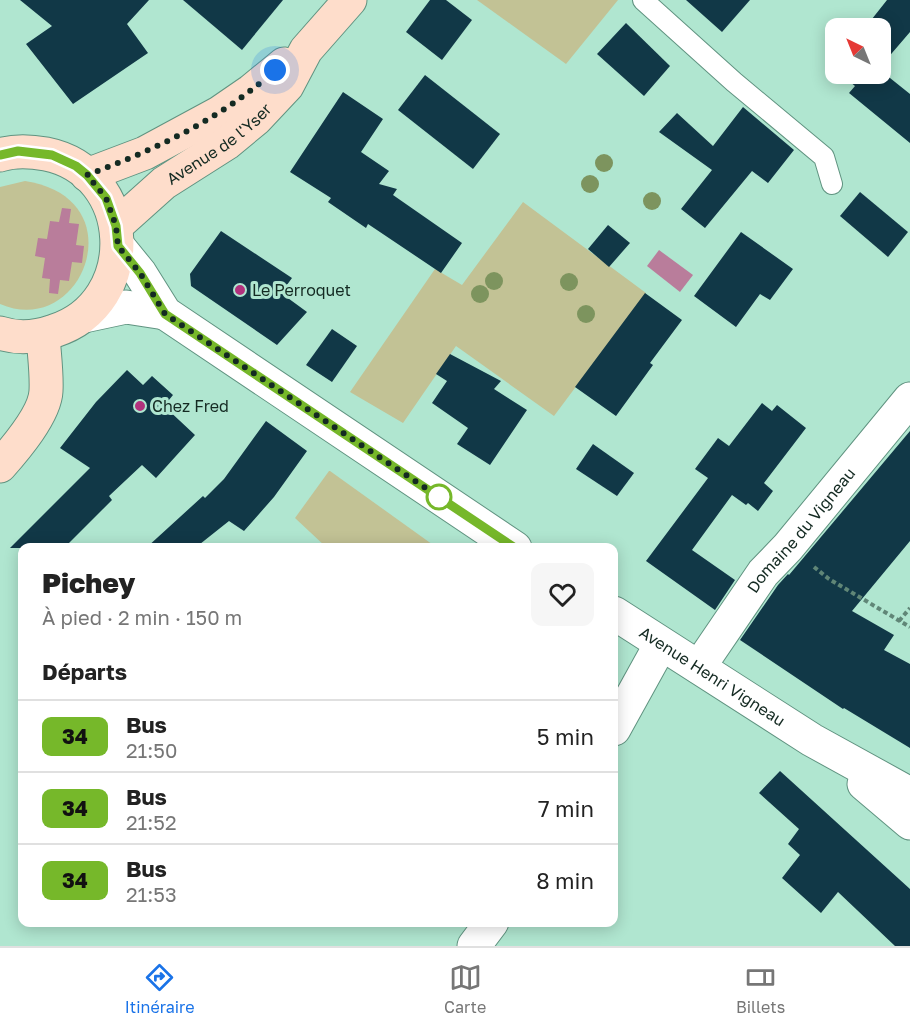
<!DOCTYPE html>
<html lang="fr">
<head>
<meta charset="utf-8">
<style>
  :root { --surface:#fff; --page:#f6f6f6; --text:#222; --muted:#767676; --line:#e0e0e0; --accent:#1a73e8 }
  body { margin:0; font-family:"Golos Text",sans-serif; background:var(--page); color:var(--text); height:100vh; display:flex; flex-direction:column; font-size:22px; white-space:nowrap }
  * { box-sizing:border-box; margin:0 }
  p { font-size:20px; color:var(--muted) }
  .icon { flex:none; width:33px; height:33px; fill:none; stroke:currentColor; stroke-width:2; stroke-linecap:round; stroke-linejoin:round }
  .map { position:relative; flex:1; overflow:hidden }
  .details { position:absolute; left:18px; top:543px; width:600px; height:384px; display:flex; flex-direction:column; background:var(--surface); border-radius:12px; box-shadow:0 3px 15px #0003 }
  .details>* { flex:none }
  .badge { padding:0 12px; border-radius:9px; font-size:21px; line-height:39px }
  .needle { width:39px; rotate:317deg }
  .buttons { position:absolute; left:825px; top:18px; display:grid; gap:12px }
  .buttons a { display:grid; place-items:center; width:66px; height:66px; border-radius:12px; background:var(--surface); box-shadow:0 3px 15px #0003; font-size:30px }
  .you { position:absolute; width:30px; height:30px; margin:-15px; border:4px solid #fff; border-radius:50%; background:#1a73e8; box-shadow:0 0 0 9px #1a73e833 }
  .map>.badge { position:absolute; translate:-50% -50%; box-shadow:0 0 0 3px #fff }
  h2 { padding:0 24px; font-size:22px; line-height:54px }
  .round { display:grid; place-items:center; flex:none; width:63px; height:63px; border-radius:12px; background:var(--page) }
  .overview { display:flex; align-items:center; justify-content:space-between; height:102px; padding:0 24px }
  h1 { font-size:28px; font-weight:800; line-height:45px }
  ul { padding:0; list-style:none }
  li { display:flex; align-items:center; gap:18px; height:72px; padding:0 24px; border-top:2px solid var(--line) }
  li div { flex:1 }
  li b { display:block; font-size:22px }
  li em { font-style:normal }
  li .badge { min-width:66px; font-weight:700; text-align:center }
  .menu { display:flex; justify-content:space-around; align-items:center; height:84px; border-top:2px solid var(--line); background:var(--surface); font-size:16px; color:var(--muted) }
  .menu a { display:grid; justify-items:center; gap:3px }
  .menu .on { color:var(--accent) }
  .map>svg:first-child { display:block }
  .green { fill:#c2c295 }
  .water { fill:#b97d9b }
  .building { fill:#113847 }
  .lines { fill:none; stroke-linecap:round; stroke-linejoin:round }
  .service-casing { stroke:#609380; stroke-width:22 }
  .minor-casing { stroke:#609380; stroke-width:35 }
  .tertiary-casing { stroke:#609380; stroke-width:35 }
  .secondary-casing { stroke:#609380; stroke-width:35 }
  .path { stroke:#608677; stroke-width:4; stroke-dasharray:4.5 3; stroke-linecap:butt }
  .service { stroke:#fff; stroke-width:20 }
  .minor { stroke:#fff; stroke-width:33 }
  .tertiary { stroke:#fff; stroke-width:33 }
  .secondary { stroke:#feddcb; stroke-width:33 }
  .tree { fill:#7d945e }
  .line-casing { stroke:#fff; stroke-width:14 }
  .line { stroke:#76b82a; stroke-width:9 }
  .walk { stroke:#142a22; stroke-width:6; stroke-dasharray:0 10.8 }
  .poi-dot { fill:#b2317d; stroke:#b0e6d0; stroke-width:2 }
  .stop-dot { fill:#fff; stroke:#76b82a; stroke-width:3 }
  .labels { text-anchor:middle; stroke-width:6; stroke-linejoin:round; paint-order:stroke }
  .street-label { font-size:16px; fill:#142a22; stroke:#b0e6d0 }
  .poi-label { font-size:16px; fill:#142a22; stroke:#b0e6d0; text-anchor:start }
</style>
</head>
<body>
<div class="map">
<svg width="910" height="946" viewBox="0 0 910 946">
  <rect width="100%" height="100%" fill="#b0e6d0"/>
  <!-- green -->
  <g class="green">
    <path d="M477 0H618L566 64Z"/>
    <path d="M25 181C137 198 83 340 0 304V187Z"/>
    <path d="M523 202 646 293 554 416 456 346 403 423 350 392 435 269 462 285Z"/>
    <path d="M329 471H330L436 547H326L295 518Z"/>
  </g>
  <!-- water -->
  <g class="water">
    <path d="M62 208 71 209 69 223 79 224 76 245 84 246 82 263 72 262 69 281 60 280 58 294 49 293 50 279 42 278 45 258 35 256 38 238 47 239 50 221 59 222Z"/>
    <path d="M659 250 693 275 680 292 647 266Z"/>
  </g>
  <!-- building -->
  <g class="building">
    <path d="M20 0H149L127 24 148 53 73 104 26 44 52 26Z"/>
    <path d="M183 0H283L242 50Z"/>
    <path d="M430 0H446L472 20 442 60 406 32Z"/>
    <path d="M686 0H750L722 32Z"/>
    <path d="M887 0H910V32L880 67V28H856L863 20 868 24Z"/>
    <path d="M626 23 670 66 644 96 597 54Z"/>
    <path d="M880 70 910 94V143L849 93 855 86 840 74H880Z"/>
    <path d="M425 75 500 134 473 169 398 110Z"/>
    <path d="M343 92 383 119 361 152 389 171 379 184 397 189 393 195 462 243 441 273 368 224 366 228 328 202 331 198 290 172Z"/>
    <path d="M743 107 794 150 768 183 752 171 705 228 681 209 712 170 659 132 677 113 713 146Z"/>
    <path d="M860 192 908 232 888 257 840 216Z"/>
    <path d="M608 225 630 243 609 267 588 249Z"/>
    <path d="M221 231 292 278 281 293 307 312 277 345 191 286 190 274Z"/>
    <path d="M741 232 793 269 770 300 760 294 736 327 694 296Z"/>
    <path d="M645 293 682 320 650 363 653 365 616 416 575 387Z"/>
    <path d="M332 329 357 346 332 382 306 365Z"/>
    <path d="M450 354 501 381 494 389 527 410 490 465 457 444 468 428 432 403 447 381 436 374Z"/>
    <path d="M127 370 143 385 152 376 173 395 164 406 195 435 156 478 142 465 109 496 112 500 64 548H10L90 468 60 448 96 402Z"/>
    <path d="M762 403 772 411 777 405 806 428 764 483 773 491 758 511 748 503 746 505 732 495 692 550 735 580 715 610 646 561 708 478 695 469 718 438 729 446Z"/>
    <path d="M266 421 307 451 274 497 244 531 229 521 195 548H146L203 496 205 498 224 479Z"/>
    <path d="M910 431V541L852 611 894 635 884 650 910 664V748L844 708 843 709 740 640 778 585 788 574 789 575Z"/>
    <path d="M593 444 634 473 617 496 576 469Z"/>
    <path d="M780 771 910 889V946H895L838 892 821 913 782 878 800 855 788 844 799 829 759 793Z"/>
  </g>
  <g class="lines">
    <defs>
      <path id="service" d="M643 0 734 82 824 157 832 184"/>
      <g id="minor">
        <path id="s1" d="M699 667 763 573 788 547 910 399"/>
        <path d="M614 729 661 644"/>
        <path d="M474 946 492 922"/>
      </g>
      <g id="tertiary">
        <path d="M118 246 140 273 165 313 515 548"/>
        <path d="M84 316 126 307 165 313"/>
        <path id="s2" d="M614 613 812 740 910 794"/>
        <path d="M864 784 910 823"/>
      </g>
      <g id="secondary">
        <path d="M0 155C15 150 30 151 46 154 136 172 142 303 54 331 37 337 18 339 0 333"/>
        <path d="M87 175 145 153 219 113 251 91 284 64"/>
        <path id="s3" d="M116 226 164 183 227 143 256 119 287 86 306 50 350 0"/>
        <path d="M0 466C15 449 45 414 46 391 47 373 44 353 43 335"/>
      </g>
    </defs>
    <!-- service casing -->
    <use href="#service" class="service-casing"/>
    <!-- minor casing -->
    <use href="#minor" class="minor-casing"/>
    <!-- tertiary casing -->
    <use href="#tertiary" class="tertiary-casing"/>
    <!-- secondary casing -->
    <use href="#secondary" class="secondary-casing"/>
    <!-- path -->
    <g class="path">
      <path d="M814 567 829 579 910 627"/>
      <path d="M899 621 910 608"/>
    </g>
    <!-- service -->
    <use href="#service" class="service"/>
    <!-- minor -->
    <use href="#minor" class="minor"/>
    <!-- tertiary -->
    <use href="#tertiary" class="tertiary"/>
    <!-- secondary -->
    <use href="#secondary" class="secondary"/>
  </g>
  <!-- trees -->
  <g class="tree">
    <circle cx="604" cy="163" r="9"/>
    <circle cx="590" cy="184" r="9"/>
    <circle cx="652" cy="201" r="9"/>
    <circle cx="494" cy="281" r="9"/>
    <circle cx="569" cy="282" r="9"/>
    <circle cx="480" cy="294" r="9"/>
    <circle cx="586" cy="314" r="9"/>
  </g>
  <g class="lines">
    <defs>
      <path id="line" d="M0 155 18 151 52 155 76 166 87 175 106 198 116 226 118 246 140 273 165 314 515 548"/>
    </defs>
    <!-- line casing -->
    <use href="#line" class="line-casing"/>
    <!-- line -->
    <use href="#line" class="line"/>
    <!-- walk -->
    <path class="walk" d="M275 70C222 119 154 150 87 175L106 198 116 226 118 246 140 273 165 314 439 497"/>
  </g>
  <!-- markers -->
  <g class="poi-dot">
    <circle cx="240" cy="290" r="6"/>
    <circle cx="140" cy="406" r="6"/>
  </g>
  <circle class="stop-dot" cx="439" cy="497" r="12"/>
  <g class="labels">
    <!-- street labels -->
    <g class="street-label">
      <text dy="6" stroke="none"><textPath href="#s3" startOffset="132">Avenue de l'Yser</textPath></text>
      <text dy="6" stroke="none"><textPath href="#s1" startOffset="171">Domaine du Vigneau</textPath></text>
      <text dy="6" stroke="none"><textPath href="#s2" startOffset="117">Avenue Henri Vigneau</textPath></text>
    </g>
    <!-- poi labels -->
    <g class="poi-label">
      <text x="252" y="296">Le Perroquet</text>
      <text x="152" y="412">Chez Fred</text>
    </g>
  </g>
</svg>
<div class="buttons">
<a><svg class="needle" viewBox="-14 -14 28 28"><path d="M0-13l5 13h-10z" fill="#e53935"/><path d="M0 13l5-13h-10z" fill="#767676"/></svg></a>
</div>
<div class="you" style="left:275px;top:70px"></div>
<section class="details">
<div class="overview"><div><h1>Pichey</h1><p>À pied · 2 min · 150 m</p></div><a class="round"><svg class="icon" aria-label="heart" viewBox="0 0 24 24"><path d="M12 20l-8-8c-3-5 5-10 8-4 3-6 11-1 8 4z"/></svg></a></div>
<h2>Départs</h2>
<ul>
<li><span class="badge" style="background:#76b82a;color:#111">34</span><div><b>Bus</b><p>21:50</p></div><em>5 min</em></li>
<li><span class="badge" style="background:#76b82a;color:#111">34</span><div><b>Bus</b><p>21:52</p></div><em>7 min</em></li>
<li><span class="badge" style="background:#76b82a;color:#111">34</span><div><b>Bus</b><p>21:53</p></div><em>8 min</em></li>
</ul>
</section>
</div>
<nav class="menu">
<a class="on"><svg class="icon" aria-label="directions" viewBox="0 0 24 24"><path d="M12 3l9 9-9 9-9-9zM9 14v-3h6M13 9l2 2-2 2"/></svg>Itinéraire</a>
<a><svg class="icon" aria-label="map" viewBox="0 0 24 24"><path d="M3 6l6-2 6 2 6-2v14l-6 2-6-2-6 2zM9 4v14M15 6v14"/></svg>Carte</a>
<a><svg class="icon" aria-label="tickets" viewBox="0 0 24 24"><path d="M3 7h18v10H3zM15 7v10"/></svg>Billets</a>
</nav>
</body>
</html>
